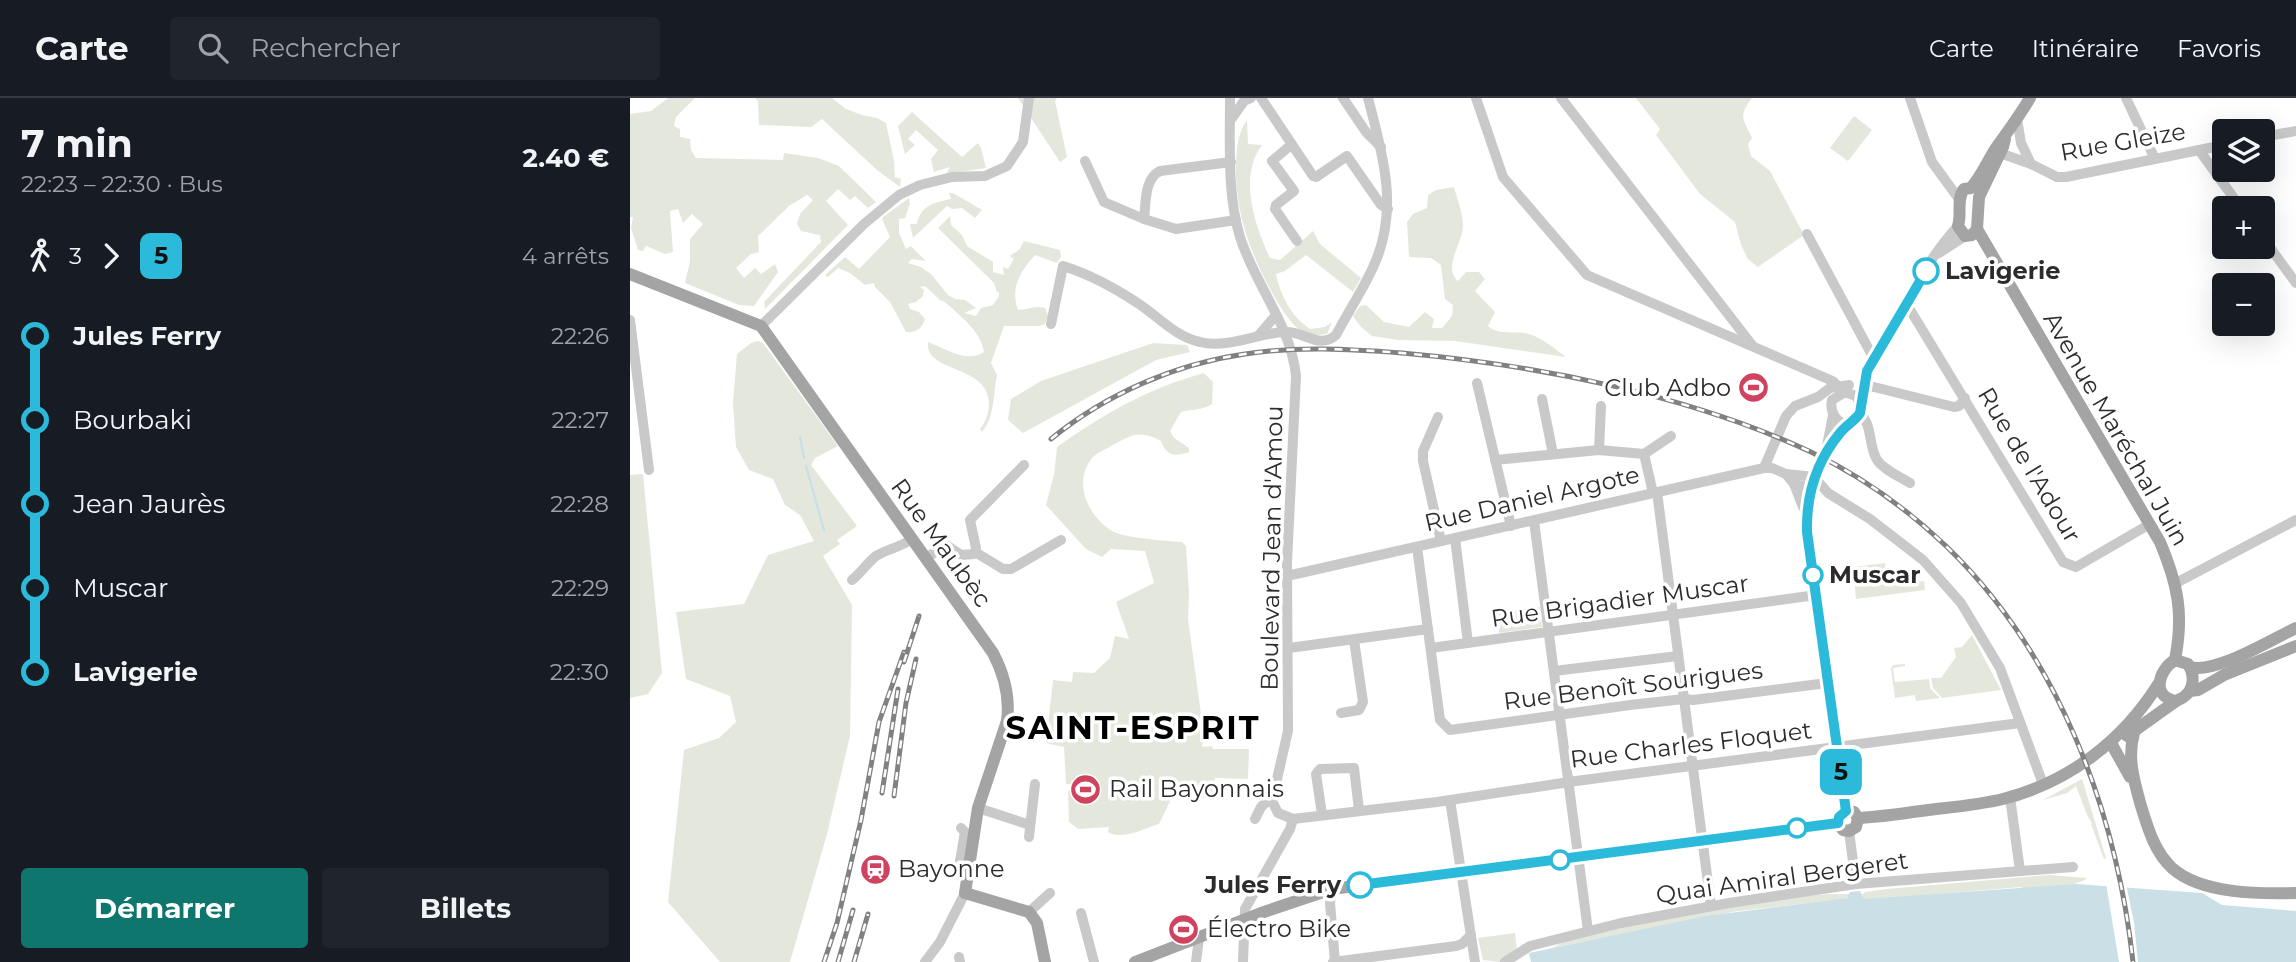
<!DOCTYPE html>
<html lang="fr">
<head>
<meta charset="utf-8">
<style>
  :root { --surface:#171b24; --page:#20242c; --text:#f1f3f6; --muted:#9ea1a6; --line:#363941; --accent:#0f766e }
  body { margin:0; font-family:Montserrat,sans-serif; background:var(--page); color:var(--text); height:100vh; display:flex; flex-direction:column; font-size:26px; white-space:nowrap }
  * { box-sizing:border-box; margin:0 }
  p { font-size:23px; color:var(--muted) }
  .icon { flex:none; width:38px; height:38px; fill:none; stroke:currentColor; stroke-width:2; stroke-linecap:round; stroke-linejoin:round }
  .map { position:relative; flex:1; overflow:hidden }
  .sheet { display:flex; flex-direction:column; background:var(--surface); width:630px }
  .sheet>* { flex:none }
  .badge { padding:0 14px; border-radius:10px; font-size:24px; line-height:46px }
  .fabs { position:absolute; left:1582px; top:21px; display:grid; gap:14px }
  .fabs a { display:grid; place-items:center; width:63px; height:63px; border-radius:7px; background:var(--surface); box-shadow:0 7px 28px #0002; font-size:35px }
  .map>.badge { position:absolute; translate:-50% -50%; box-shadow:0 0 0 4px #fff }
  .legs { display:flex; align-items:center; gap:10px; height:77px; padding:0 21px; font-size:23px }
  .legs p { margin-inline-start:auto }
  .headline { display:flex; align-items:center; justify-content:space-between; height:119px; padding:0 21px }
  h1 { font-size:38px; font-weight:700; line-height:52px }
  .primary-button { display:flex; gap:14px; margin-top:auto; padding:14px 21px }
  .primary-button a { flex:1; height:80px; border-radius:7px; background:var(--accent); color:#fff; font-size:28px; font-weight:700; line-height:80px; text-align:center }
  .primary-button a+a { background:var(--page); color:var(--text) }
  ul { padding:0 21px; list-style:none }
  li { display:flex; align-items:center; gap:24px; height:84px; font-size:26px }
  li i { display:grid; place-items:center; width:10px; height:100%; margin:0 9px; background:currentColor }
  li i::after { content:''; width:18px; height:18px; margin:-9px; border:5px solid; border-radius:50%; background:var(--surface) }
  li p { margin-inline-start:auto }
  li:first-child i { background:linear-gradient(#0000 50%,currentColor 0) }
  li:last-child i { background:linear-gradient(currentColor 50%,#0000 0) }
  header { display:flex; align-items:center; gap:42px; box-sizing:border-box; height:98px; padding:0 35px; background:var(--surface); border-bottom:2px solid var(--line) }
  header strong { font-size:33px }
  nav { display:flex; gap:38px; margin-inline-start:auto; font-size:24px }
  .search { width:490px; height:63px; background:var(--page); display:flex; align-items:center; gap:18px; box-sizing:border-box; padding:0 24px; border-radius:7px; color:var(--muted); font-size:26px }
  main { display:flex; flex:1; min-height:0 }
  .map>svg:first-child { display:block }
  .green { fill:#e4e8dc }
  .water { fill:#cadfe6 }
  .pier { fill:#fff }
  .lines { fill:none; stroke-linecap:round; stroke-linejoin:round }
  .stream { stroke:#cadfe6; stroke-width:2.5 }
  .minor { stroke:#c9c9c9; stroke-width:10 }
  .major { stroke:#a4a4a4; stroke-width:12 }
  .rail-casing { stroke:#818181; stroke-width:5 }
  .rail { stroke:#fff; stroke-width:2.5; stroke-dasharray:8; stroke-linecap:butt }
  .line-1-casing { stroke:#fff; stroke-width:16 }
  .line-1 { stroke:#2bbada; stroke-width:10 }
  .stop-1-dot { fill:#fff; stroke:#2bbada; stroke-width:3.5 }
  .labels { text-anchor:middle; stroke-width:7; stroke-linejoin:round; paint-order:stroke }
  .street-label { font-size:24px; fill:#2c2c2c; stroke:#fff }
  .stop-label { font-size:24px; font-weight:bold; fill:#2c2c2c; stroke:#fff; text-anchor:start }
  .poi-label { font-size:24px; fill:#2c2c2c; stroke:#fff; text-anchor:start }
  .district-label { font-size:32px; font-weight:bold; letter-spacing:2px; fill:#000; stroke:#fff }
</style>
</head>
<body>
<header>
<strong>Carte</strong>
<div class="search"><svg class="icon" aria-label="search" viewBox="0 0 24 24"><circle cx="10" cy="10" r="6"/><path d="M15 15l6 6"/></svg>Rechercher</div>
<nav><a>Carte</a><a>Itinéraire</a><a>Favoris</a></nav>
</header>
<main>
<section class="sheet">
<div class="headline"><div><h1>7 min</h1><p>22:23 – 22:30 · Bus</p></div><b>2.40 €</b></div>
<div class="legs"><svg class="icon" aria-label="walk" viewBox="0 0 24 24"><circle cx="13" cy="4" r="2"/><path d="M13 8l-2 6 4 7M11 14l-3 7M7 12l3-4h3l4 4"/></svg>3<svg class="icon" aria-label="forward" viewBox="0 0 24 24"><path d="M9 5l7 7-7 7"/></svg><b class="badge" style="background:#2bbada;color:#111">5</b><p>4 arrêts</p></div>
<ul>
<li><i style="color:#2bbada"></i><b>Jules Ferry</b><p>22:26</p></li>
<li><i style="color:#2bbada"></i><span>Bourbaki</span><p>22:27</p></li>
<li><i style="color:#2bbada"></i><span>Jean Jaurès</span><p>22:28</p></li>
<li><i style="color:#2bbada"></i><span>Muscar</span><p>22:29</p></li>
<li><i style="color:#2bbada"></i><b>Lavigerie</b><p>22:30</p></li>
</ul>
<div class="primary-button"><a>Démarrer</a><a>Billets</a></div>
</section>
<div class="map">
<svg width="1666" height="864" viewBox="0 0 1666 864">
  <rect width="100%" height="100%" fill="#fff"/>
  <!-- green -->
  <g class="green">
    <path d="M38 0H65L46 19 44 28 50 31V39L60 41 61 52 66 60 153 62 154 55 188 60 209 68 246 104 238 110 225 98 220 102 208 91 196 103 218 127 135 211 134 204 191 144 190 137 171 133 167 126 170 116 183 102 177 97 159 108 128 138 129 154 121 156 106 170 114 180 125 170 131 176 145 166 148 174 124 208 109 207 55 185 60 163V141L73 126 62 116 53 125 48 111 40 113 43 154 35 156 16 148 13 153 8 152 1 130 3 119H0V16L21 13Z"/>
    <path d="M125 0H202L216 11 232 17 247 20 256 25 264 63 265 79 271 81 270 89 247 72 192 21 181 29 129 27 128 3Z"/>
    <path d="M388 0H427L425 3 437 59 430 64Z"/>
    <path d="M1006 0H1122C1108 18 1113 21 1122 40L1118 46 1121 58 1140 73 1174 137 1128 169 1118 161 1111 147 1105 124 1070 96 1026 37 1030 31Z"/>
    <path d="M282 14 332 59 322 68 348 45 351 50 356 70 316 76 320 69 304 74 301 61 308 52 286 32 278 41 285 47 275 56 268 28Z"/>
    <path d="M1224 18 1242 32 1218 63 1200 50Z"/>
    <path d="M617 22 618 46 632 47C608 79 625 128 640 160L650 162 683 133 690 146 731 180 723 194 676 157 655 173 646 176C651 199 661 218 680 231L695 229 702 224 697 236C689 237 683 238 675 235 662 229 651 210 644 198 620 156 604 112 606 63 607 49 608 34 617 22Z"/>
    <path d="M824 89C827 101 833 115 833 127 833 146 812 169 828 183L836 174H849L855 181 845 193 865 214 858 228C870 239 888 231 902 237 915 242 925 251 936 259L825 243 768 242 742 238 731 229 723 218 730 208 736 207 754 224 779 229 795 214 804 221 802 230H812L822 218 823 207 815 201 811 167 801 160 779 159 777 124 783 116 797 110 798 97 806 92Z"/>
    <path d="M319 95H323L352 112 345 120 332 110 322 111 317 108 283 140 280 126H287C290 108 305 104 321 101Z"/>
    <path d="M279 100 280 106 275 120 269 121V135L276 151 281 148 296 163 282 161 278 165 291 169 301 176 318 197 325 201 335 202 346 210 334 215 346 218 351 210 363 207 369 198V194H367L364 185 308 130 320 118 321 127 332 137 337 148 363 164V174L374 177 373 169 378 171 384 161 380 158 390 151 394 143 430 152 431 159 427 165 405 157C390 174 380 190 388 212 398 212 404 207 415 210L418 217 415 226 409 228H374L361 265 367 277C363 297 365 318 352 334L350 331C356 323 359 315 359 305 358 266 294 275 298 244 315 250 336 266 354 254 351 233 330 218 315 204L310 202 295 188 290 189 294 192 293 198 286 204 278 206 280 211 289 214 295 221C292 231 286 235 276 234L260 204 245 189 244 185 235 187 220 175 208 170 198 179 195 177 215 159 229 171 260 139 252 121 253 119Z"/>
    <path d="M128 243 133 245 208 348 185 360 181 367 227 428 207 442 210 446 193 458 222 507 220 638 197 736 160 864H90L38 804 54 652 89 640 106 624 100 598 56 581 46 514 114 506 138 457 184 443 170 417 155 407 143 381 119 372 106 349 103 305 107 256 121 245Z"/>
    <path d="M523 245 557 247 560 254 526 262 393 335 378 322 381 301 411 283Z"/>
    <path d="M574 275 583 284 582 306C573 312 563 311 551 314L540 333 544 340 559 350V354C544 359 537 358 531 343 509 331 501 337 481 348 476 351 467 355 463 359 441 384 459 419 482 433 494 440 537 443 552 444L556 448 559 494 558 521 574 638 572 649 582 648 583 651H619L618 681 585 680 584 701 543 697 529 726C515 730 492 743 478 734L479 729 448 731 439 724 438 693H445L444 686H436L434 649 416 645 423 582 442 584 443 574 464 575 480 560 485 538 499 541 486 504 524 485 515 453 481 451 472 459 456 451 416 407 424 377 427 349C473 316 519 290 574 275Z"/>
    <path d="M13 376 32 575 18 596 0 600V377Z"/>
    <path d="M1255 465 1258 488 1294 483 1295 492 1226 501 1223 469Z"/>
    <path d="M910 509 912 529 869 535 866 515Z"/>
    <path d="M1342 537 1371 592 1312 600 1303 590 1301 580H1311L1326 559 1324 550 1332 549Z"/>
    <path d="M1275 566V568L1263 570 1265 584 1299 581 1300 590 1310 600 1286 603 1285 597 1265 600 1261 571 1263 567Z"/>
    <path d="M1452 681 1476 760 1474 761 1461 726 1462 725 1457 717 1446 688 1437 695 1413 702Z"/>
    <path d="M1418 777 1457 780C1446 790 1409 790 1393 793L1391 789 1235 802 1230 798 1235 794 1257 791Z"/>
    <path d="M1220 796 1219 799 1212 801 1108 813 922 850C947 835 997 829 1026 823 1089 812 1155 795 1220 796Z"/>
    <path d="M885 835 887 853 870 864 853 862 848 840Z"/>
  </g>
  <!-- water -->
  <path class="water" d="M1446 786 1572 795 1592 807 1666 813V864H901L899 855 1076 818 1217 800 1220 794 1230 793 1234 801Z"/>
  <!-- pier -->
  <path class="pier" d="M1476 785 1496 786 1504 824 1508 864H1489Z"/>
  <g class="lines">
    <!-- stream -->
    <g class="stream">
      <path d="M170 339 174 360"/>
      <path d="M176 368 194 432"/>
    </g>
    <!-- minor -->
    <g class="minor">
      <path d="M600 0C600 44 597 97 610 139 625 187 661 227 666 278L657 465 658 633 642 703 648 715 663 721 807 704 946 683 1390 625"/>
      <path d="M631 0 683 78 686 79 717 58 751 107 758 111"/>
      <path d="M713 0 736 34 751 49"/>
      <path d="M846 0 873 79 957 177 1198 281 1204 284 1214 295"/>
      <path d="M931 0 1122 247"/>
      <path d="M1280 0 1302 64 1329 101"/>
      <path d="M1496 0 1525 61"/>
      <path d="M602 20 614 3 621 0"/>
      <path d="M1387 21 1391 45 1401 66"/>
      <path d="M1633 39 1666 33"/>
      <path d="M661 47 642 63 664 93 646 107 645 111 667 143"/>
      <path d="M1569 52 1611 110"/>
      <path d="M1370 55 1401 66 1427 79H1436L1594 47"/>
      <path d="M455 63 474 104 514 121 546 131 606 122"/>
      <path d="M514 121C516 105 514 81 530 73L601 64"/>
      <path d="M1177 136 1244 261"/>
      <path d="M1633 140 1666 185"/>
      <path d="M1309 155 1335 138"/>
      <path d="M1276 205 1433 464 1446 469 1520 426"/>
      <path d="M0 222 19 372"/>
      <path d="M421 226 433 168C459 176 483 189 506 204 527 217 545 239 570 244 598 251 627 235 655 234 675 233 689 252 706 237 719 212 737 186 747 160 768 106 752 54 738 0"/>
      <path d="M131 228 234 126 269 97 290 87 322 79 355 78 377 68 393 44 399 0"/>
      <path d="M629 237 646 217"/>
      <path d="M847 285 881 428"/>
      <path d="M1235 289H1244L1324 309 1329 308 1335 300"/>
      <path d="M912 301 923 356"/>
      <path d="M1231 308 1226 298 1215 294 1202 302C1198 317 1214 335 1227 320 1234 311 1236 276 1244 261 1270 217 1293 166 1328 128"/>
      <path d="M1230 315C1243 328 1238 347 1247 362 1254 372 1269 378 1280 385"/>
      <path d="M1203 317 1196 353 1181 390 1177 413V434L1216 713"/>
      <path d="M808 319 793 353V363L811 443"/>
      <path d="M1198 349 1218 325"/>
      <path d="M969 352 971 308"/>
      <path d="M1014 356 1041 338"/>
      <path d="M865 362 969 352 1014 356 1023 395"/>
      <path d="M1134 370 1156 318 1165 308 1188 299 1200 290 1219 287"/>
      <path d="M1156 376 1164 386 1181 390"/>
      <path d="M1164 386 1173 409 1177 413"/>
      <path d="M1027 394 1081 808"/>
      <path d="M904 423 958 833"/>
      <path d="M825 440 838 545"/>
      <path d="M787 449 810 622 820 632 1000 607 1054 601 1063 602 1197 585"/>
      <path d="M345 454 373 471H381L431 442"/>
      <path d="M296 460 316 447 331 457 344 456 346 450 340 422 394 367"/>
      <path d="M657 478 1134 370H1142L1156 376 1184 379 1198 395 1240 421 1293 462 1331 505 1370 570 1413 686"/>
      <path d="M222 482C231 475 237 465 246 458 257 451 269 450 282 441"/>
      <path d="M1546 485 1666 422"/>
      <path d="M659 550 798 531"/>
      <path d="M801 550 1186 497"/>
      <path d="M924 573 1048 558"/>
      <path d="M711 615 729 612 733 604 724 542"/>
      <path d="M1380 699 1390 773"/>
      <path d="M820 702 845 864"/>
      <path d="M348 710 400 727"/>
      <path d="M692 716 686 676 690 671 724 670 729 712"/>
      <path d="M625 721 631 709 642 699"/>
      <path d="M331 730 335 734 329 769 338 781"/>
      <path d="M1219 733 1226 786"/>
      <path d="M399 739 405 686"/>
      <path d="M702 791 700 805 705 864"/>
      <path d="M399 814 420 795"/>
      <path d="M451 815 464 864"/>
      <path d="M329 859 330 864"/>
      <path d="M295 864 310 844 335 795"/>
      <path d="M566 864 569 840"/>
      <path d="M613 864 615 811 660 731 663 721"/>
      <path d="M703 864 826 848 832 846 841 837"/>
      <path d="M875 864 900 848 991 825 1099 805 1226 786 1443 769"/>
    </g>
    <!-- major -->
    <g class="major">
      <path d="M1375 41 1373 49 1349 99 1347 131 1342 137 1335 138 1328 128C1332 116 1326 101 1334 91L1341 90C1353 76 1358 61 1368 47 1379 32 1390 17 1400 0"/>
      <path d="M1347 131 1530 444C1548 487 1554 516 1545 562"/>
      <path d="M0 176 131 228 363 555C374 576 380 600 377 623L348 710 335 795 399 814 407 825 415 864"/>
      <path d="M1545 562 1558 566C1567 581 1563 597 1546 603 1521 599 1528 572 1545 562Z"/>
      <path d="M1560 569C1586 576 1640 542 1666 530"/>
      <path d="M1560 593 1568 592 1594 577 1666 548"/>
      <path d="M1504 635C1497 660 1504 683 1511 708 1518 730 1524 753 1542 770 1571 796 1629 796 1666 795"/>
      <path d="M1497 638 1546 603"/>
      <path d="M1481 645 1500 679"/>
      <path d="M1228 720C1252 719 1275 715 1298 712 1323 709 1348 707 1373 701 1439 684 1493 643 1529 585"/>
      <path d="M1208 725 1213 732 1219 733 1226 729 1228 720"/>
      <path d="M1208 725 1211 716 1216 713 1224 714 1228 720"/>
      <path d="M505 864 631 815 702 791 1208 725"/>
    </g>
    <defs>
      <g id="rail">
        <path d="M421 341C476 296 545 266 615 256 667 248 720 251 772 255 907 267 1059 297 1181 354 1231 378 1276 410 1316 448 1428 556 1486 711 1503 864"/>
        <path d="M274 564 289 518"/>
        <path d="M252 695 268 591"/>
        <path d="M264 698 276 605 286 561"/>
        <path d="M194 864 207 825 231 722 249 624 274 554"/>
        <path d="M208 864 223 812"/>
        <path d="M224 864 238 816"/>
      </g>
    </defs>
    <!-- rail casing -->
    <use href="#rail" class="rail-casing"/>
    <!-- rail -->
    <use href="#rail" class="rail"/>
  </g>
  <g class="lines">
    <defs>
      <path id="line-1" d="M730 787 1208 725 1209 719 1216 713 1177 434C1176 396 1186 364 1210 335 1216 327 1225 323 1230 315L1237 273 1296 173"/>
    </defs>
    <!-- line-1 casing -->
    <use href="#line-1" class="line-1-casing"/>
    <!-- line-1 -->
    <use href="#line-1" class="line-1"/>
  </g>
  <!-- icons -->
  <defs>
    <symbol id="stadium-disc" viewBox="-11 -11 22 22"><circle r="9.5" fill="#cf435e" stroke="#fff"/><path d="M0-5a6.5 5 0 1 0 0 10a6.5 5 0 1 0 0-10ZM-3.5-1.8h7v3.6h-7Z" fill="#fff"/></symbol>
    <symbol id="station-disc" viewBox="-11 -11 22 22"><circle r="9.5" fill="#cf435e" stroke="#fff"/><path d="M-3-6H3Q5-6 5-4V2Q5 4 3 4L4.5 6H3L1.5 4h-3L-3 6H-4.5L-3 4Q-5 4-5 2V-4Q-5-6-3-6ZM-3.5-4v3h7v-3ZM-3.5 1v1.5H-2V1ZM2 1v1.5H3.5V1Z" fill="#fff"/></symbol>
  </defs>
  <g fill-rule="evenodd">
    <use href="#stadium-disc" x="1106" y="272" width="35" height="35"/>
    <use href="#stadium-disc" x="438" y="674" width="35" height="35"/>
    <use href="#station-disc" x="228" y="754" width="35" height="35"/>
    <use href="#stadium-disc" x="536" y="814" width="35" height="35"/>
  </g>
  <!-- markers -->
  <g class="stop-1-dot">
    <circle cx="1296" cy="173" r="12"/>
    <circle cx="1183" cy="477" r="9"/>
    <circle cx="1167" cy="730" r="9"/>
    <circle cx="930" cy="762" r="9"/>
    <circle cx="730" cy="787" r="12"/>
  </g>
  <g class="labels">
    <!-- street labels -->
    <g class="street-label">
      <text transform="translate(1493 44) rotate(-10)" y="8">Rue Gleize</text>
      <text transform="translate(1486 331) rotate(60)" y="8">Avenue Maréchal Juin</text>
      <text transform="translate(1399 367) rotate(59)" y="8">Rue de l'Adour</text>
      <text transform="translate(902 401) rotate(-13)" y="8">Rue Daniel Argote</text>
      <text transform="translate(311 445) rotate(54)" y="8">Rue Maubèc</text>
      <text transform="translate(642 450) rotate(-89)" y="8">Boulevard Jean d'Amou</text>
      <text transform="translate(990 503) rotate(-8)" y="8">Rue Brigadier Muscar</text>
      <text transform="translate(1003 588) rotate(-7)" y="8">Rue Benoît Sourigues</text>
      <text transform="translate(1061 647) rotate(-7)" y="8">Rue Charles Floquet</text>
      <text transform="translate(1152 780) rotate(-8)" y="8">Quai Amiral Bergeret</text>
    </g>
    <!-- stop labels -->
    <g class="stop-label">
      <text x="1315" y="181">Lavigerie</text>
      <text x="1199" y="485">Muscar</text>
      <text x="711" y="795" text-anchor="end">Jules Ferry</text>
    </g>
    <!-- poi labels -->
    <g class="poi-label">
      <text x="1101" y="298" text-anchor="end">Club Adbo</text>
      <text x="479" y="699">Rail Bayonnais</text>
      <text x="268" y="779">Bayonne</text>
      <text x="577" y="839">Électro Bike</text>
    </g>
    <!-- district labels -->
    <g class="district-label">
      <text x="503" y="641">SAINT-ESPRIT</text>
    </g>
  </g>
</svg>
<div class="fabs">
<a><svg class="icon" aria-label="layers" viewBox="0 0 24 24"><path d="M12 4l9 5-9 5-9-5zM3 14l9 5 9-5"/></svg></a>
<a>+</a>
<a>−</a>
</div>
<b class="badge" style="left:1211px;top:674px;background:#2bbada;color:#111">5</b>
</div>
</main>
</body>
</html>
